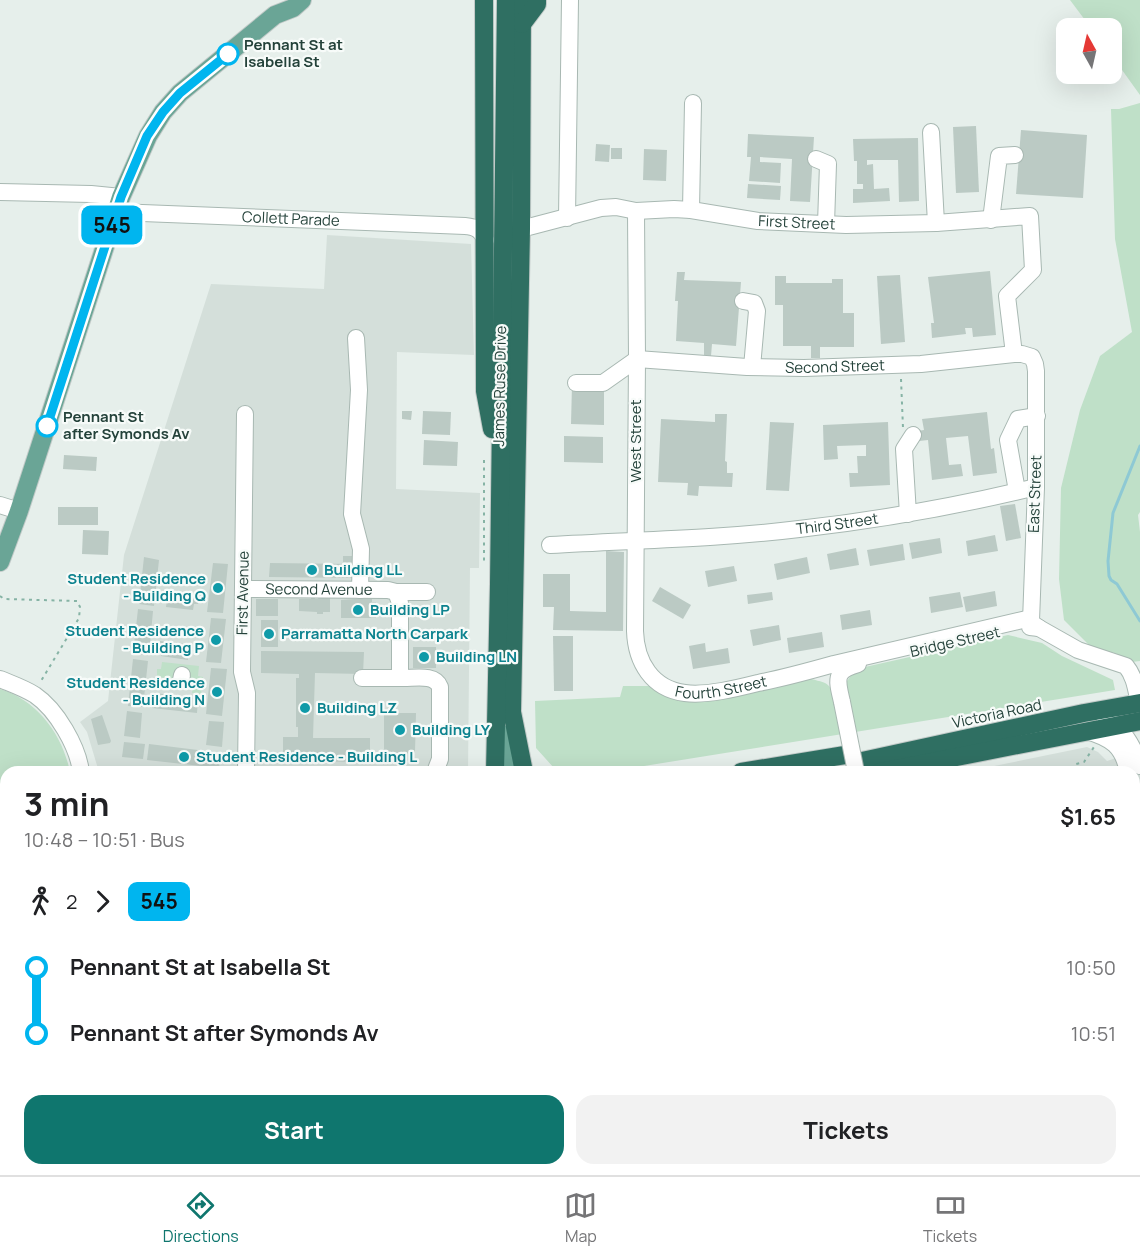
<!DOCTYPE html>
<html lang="en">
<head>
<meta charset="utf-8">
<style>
  :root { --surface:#fff; --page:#f2f2f2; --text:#202124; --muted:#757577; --line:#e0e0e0; --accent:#0f766e }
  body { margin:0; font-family:Manrope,sans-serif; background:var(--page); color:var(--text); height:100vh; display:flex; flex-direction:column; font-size:22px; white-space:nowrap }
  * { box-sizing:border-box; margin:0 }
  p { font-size:20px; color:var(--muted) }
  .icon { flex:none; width:33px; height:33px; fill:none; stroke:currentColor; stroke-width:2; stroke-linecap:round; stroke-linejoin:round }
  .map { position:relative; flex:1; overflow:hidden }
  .panel { position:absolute; left:0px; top:766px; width:1140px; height:410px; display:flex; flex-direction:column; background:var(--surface); border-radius:18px 18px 0 0; box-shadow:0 6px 24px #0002 }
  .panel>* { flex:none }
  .badge { padding:0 12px; border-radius:9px; font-size:21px; line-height:39px }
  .needle { width:39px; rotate:352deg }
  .fabs { position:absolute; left:1056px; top:18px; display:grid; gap:12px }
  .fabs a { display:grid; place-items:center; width:66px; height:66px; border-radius:12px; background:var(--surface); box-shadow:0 6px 24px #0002; font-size:30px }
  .map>.badge { position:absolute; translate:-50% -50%; box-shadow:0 0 0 3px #fff }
  .legs { display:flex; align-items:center; gap:9px; height:66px; padding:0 24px; font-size:20px }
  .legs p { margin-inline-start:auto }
  .headline { display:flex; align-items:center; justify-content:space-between; height:102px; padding:0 24px }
  h1 { font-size:33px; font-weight:700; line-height:45px }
  .action { display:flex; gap:12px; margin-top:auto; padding:12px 24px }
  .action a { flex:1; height:69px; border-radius:18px; background:var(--accent); color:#fff; font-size:24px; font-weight:700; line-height:69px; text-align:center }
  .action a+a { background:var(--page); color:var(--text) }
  ul { padding:0 24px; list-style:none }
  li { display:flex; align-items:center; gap:21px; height:66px; font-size:22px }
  li i { display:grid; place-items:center; width:9px; height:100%; margin:0 8px; background:currentColor }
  li i::after { content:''; width:15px; height:15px; margin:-8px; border:4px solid; border-radius:50%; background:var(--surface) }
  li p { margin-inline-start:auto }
  li:first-child i { background:linear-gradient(#0000 50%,currentColor 0) }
  li:last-child i { background:linear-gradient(currentColor 50%,#0000 0) }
  .tab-bar { display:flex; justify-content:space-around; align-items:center; height:84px; border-top:2px solid var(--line); background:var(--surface); font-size:16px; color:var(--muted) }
  .tab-bar a { display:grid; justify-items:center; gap:3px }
  .tab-bar .current { color:var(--accent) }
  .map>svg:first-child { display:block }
  .built { fill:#d4dfda }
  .green { fill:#bfe0c8 }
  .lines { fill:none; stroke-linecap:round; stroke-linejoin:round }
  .stream { stroke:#8ec9d4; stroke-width:3 }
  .building { fill:#bbcac4 }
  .minor-casing { stroke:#a8b8b2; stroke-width:18 }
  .major-casing { stroke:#c2cac8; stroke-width:20 }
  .highway-casing { stroke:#c2cac8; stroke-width:20 }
  .path { stroke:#86b3a5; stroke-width:2; stroke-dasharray:3 4.5; stroke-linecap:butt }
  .minor { stroke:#fff; stroke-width:16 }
  .major { stroke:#6aa596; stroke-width:18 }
  .highway { stroke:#2f6f62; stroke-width:18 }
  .minor-bridge-casing { stroke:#a8b8b2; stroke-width:18; stroke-linecap:butt }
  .minor-bridge { stroke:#fff; stroke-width:16 }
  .line-1-casing { stroke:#fff; stroke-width:14 }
  .line-1 { stroke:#00b5ef; stroke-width:9 }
  .stop-1-dot { fill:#fff; stroke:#00b5ef; stroke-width:3 }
  .culture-dot { fill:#0f9aa8; stroke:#f7fbf9; stroke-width:2 }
  .labels { text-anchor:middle; stroke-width:4.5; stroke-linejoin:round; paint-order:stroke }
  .stop-label { font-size:15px; font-weight:bold; fill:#24423a; stroke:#f7fbf9; text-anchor:start }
  .street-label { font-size:15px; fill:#24423a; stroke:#f7fbf9 }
  .culture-label { font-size:15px; font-weight:bold; fill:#0d838f; stroke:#f7fbf9; text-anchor:start }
</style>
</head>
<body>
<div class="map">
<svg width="1140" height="1175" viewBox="0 0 1140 1175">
  <rect width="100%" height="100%" fill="#e6efeb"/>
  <!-- built -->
  <g class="built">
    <path d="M327 235 471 244 474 355 397 352 396 489 480 493 479 568H470L468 772H99L87 732 80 722 108 701 124 555 211 284 324 289Z"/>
    <path d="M1087 747 1098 752 1107 761 1140 750V1175H513V1170H1134V772H965Z"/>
  </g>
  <!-- green -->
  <g class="green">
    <path d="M1070 0H1140V95L1112 56V28H1091Z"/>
    <path d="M1140 103V512L1138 515 1140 532V661L1132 662 1115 653 1091 647 1064 620 1059 579 1061 488 1080 410 1100 356 1132 332 1115 239 1111 109H1119Z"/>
    <path d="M1008 635 1042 643 1062 656 1113 680 1115 690 607 772H564L554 768 536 748 535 701 620 697 623 686H650L696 700 811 679C831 684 830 683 834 703L846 686 847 681 856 669Z"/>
    <path d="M162 662 199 666 198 676 203 677 201 694 192 693 193 681 157 677V669H161Z"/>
    <path d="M0 689C37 700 63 735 70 772H6V808H0Z"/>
    <path d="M1134 920H1135L1140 926V1017L1134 1019Z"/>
    <path d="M754 1170H875L871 1175H751Z"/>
    <path d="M920 1170H993L995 1175H977L965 1172 954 1175H919Z"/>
  </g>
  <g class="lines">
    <!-- stream -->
    <path class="stream" d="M1140 446 1113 513 1108 561 1109 576 1111 580 1117 584 1140 621"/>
  </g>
  <!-- building -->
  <g class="building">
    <path d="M976 126 979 192 956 193 953 127Z"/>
    <path d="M1021 130 1087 135 1083 198 1016 194Z"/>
    <path d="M748 134 814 137 810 202 790 201 792 159 760 157V162L781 163 780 183 749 181 751 157H747Z"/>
    <path d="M918 138 919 201 899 202 898 160H867V165L873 164 874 189 889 188 890 201 853 203V189H863V184H857V161H854L853 139Z"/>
    <path d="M596 144 610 145 609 162 595 161Z"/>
    <rect x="611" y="148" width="11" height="11"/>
    <path d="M644 149 667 150 666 181 643 180Z"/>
    <path d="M748 184 781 186 780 200 747 198Z"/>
    <path d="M990 271 996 335 973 337 972 328H965L966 334 932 338 931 323H934L928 277Z"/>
    <path d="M677 272H685L684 280 741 282 736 346 712 344 711 356 704 355V343L676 341 678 301H675Z"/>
    <path d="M900 275 905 342 881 344 877 276Z"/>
    <path d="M775 276H786V283H832V279H843V313H854V347H820V358H811V346H783V305H775Z"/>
    <path d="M572 385H604V425L571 424Z"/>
    <path d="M402 411H412L411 420 402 419Z"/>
    <path d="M423 411 451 412 450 435 422 434Z"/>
    <path d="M987 412 991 449 994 448 997 473 973 476 968 436 946 438 949 465 961 464 963 476 932 480 928 440 919 441 918 431 924 430 922 419Z"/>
    <path d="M715 414H727L725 461 727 462V473H733L732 487 699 486 698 496 687 495 688 483 658 482 661 419 715 422Z"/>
    <path d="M770 422 794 423 789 491 766 490Z"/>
    <path d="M888 422 890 485 850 487 849 473H858L857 456H866V445L837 446 838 459 824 460 823 425Z"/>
    <path d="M564 436 603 437V463L564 462Z"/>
    <path d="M424 440 458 442 457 466 423 465Z"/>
    <path d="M64 455 97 457 96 471 63 469Z"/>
    <path d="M1015 504 1021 538 1006 541 1000 506Z"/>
    <rect x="58" y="507" width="40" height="18"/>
    <path d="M83 530 109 531 108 555 82 554Z"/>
    <path d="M995 535 998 551 968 556 966 541Z"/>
    <path d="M940 538 942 553 912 559 909 543Z"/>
    <path d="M903 544 905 560 870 566 867 550Z"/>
    <path d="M856 548 859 565 830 570 827 554Z"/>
    <path d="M606 551 624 552 623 631 553 630 554 607H543V574H570V611L606 612Z"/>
    <rect x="343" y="556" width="12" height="6"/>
    <path d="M144 557 159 560 154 606 139 604Z"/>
    <path d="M807 557 810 573 777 580 774 564Z"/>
    <path d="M213 563 228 564 223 613 207 612Z"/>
    <path d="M270 563 354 564V578L269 577Z"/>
    <path d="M734 566 737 581 708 587 705 571Z"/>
    <path d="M660 587 691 605 683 619 652 601Z"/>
    <path d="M165 591 199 595 198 604H194L193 610 166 607 167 599 165 598Z"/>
    <path d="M995 591 997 606 966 612 963 597Z"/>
    <path d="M772 592 773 600 748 604 747 595Z"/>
    <path d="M960 592 963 607 931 613 929 597Z"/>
    <path d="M311 596H315V599H318L319 596H330V612H323V614H317V612L299 611V599H311Z"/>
    <rect x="256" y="599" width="22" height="17"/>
    <path d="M354 599H372V602H376V618H341V600Z"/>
    <path d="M138 609 153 611 149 655 133 654Z"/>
    <path d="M870 610 872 625 842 630 840 615Z"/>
    <path d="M211 618 226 619 221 663 206 662Z"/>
    <rect x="261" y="620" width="17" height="27"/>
    <path d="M779 625 781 640 753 646 750 630Z"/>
    <path d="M822 632 824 647 789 653 787 638Z"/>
    <path d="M553 636H573V691H554Z"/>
    <path d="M160 641 193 645 192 654 188 653V660L161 656V648H159Z"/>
    <path d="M705 643 706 652 728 648 730 663 693 669 689 646Z"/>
    <rect x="413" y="647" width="23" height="21"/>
    <path d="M261 651 364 652 363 674 315 673 313 738H370V762L283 761V737H298V727H296V678H299V674L261 673Z"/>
    <path d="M133 659 148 661 143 707 128 706Z"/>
    <path d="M211 668 227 669 222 716 206 714Z"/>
    <path d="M154 693 198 698 197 713 152 708Z"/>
    <path d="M127 711 142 713 140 738 124 736Z"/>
    <path d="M384 713H416L415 752 412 757 405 763 384 764Z"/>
    <path d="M102 715 111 741 110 743 98 745 91 719Z"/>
    <path d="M209 721 224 722 222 747 206 745Z"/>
    <path d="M124 742 145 744 143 759 122 757Z"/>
    <path d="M149 744 206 751V752L221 754 219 768 147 760Z"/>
    <path d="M0 855H6V873L0 872Z"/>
    <path d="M2 889H6V898H1Z"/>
    <path d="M2 901H6V911H1Z"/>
    <path d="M0 923H6V945H1L0 943Z"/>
    <path d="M1 951H6V959L1 958Z"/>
    <rect x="0" y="990" width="6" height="7"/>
    <rect x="0" y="1000" width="6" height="13"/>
    <path d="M0 1039 6 1040V1047L0 1046Z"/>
    <path d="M1 1055H6V1074H0Z"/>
    <path d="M1134 1093H1140V1159L1134 1165Z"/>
    <path d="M0 1099 6 1100V1122H0Z"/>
    <path d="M628 1170H672L676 1171 674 1175H627Z"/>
    <path d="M784 1170H799L805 1175H790Z"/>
    <path d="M817 1170H862L868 1175H813Z"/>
    <path d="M1058 1170H1129L1124 1175H1059Z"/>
    <path d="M1056 1172 1057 1175H1041V1174Z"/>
  </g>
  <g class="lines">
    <defs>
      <g id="minor">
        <path d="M931 132 936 223"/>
        <path d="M816 159 828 164 826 224"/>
        <path d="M0 192 91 194 121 197"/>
        <path d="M691 210 693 103"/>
        <path id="s1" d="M636 211 637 359 635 631C636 662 652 689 685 693 706 696 738 688 758 683 784 678 809 671 834 664L1031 618"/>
        <path id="s2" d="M117 212 465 226C477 227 480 230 486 240"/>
        <path d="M567 218 570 0"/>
        <path d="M991 220 999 156 1015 155"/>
        <path id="s3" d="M521 229 601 208 616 207 636 211 674 209 691 210 758 221 846 225 936 223 1030 216 1033 270 1007 296 1014 354"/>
        <path d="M743 301 754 303 757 311 752 367"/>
        <path d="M356 338 359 390 352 514 361 549 360 590"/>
        <path id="s4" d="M576 383H603L637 359 747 367 804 368 921 364 1014 354H1022L1032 357 1035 364 1036 371V487L1031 621 1033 624 1039 628"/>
        <path d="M245 414 242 672 247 693 246 772"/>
        <path d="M1017 491 1008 440 1018 419 1037 416"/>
        <path d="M0 505 19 511"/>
        <path d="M908 514 904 449 913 435"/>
        <path id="s5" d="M550 545C633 540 717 539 799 529 879 520 958 506 1036 487"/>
        <path id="s6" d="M243 589 388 590 396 592 400 603V672L404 678C416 678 435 674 440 687V759L435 772"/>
        <path d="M396 592H427"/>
        <path d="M1030 627 1039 628 1078 650 1126 666C1135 677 1136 690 1139 703"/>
        <path d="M362 678H404"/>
        <path d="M0 679C12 684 24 688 35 695 57 710 78 747 81 772"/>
        <path d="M181 680 182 675"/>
        <path d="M842 702C837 680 833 671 858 664"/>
        <path d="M1105 719C1124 728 1134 748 1140 766"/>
        <path d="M1087 731C1111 738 1123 746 1128 772"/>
        <path d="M1134 853V883"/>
        <path d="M1134 906 1140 908"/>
        <path d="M437 1170 439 1175"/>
        <path d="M701 1170 708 1175"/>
        <path d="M998 1170 999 1175"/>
        <path d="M50 1175V1170"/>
        <path d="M280 1175V1170"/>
        <path d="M523 1175V1170"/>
        <path d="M876 1175 880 1170"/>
      </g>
      <g id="major">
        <path d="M0 562 19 511 121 197 148 136 163 112 180 93 275 15 293 8 302 0"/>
        <path d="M511 772 512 732"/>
        <path d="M0 821 6 822"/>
        <path d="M0 837H6"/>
        <path d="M452 1170 453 1175"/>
        <path d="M476 1175 477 1170"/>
        <path d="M489 1175 490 1170"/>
      </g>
      <g id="highway">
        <path d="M484 0 485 391 492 429"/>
        <path d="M522 0 521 229 512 712 524 772"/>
        <path d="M522 24 537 4V0"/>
        <path d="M862 761 1084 713 1140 703"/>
        <path d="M495 772 499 584 506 0"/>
        <path d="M741 772 845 755"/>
        <path d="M880 772 1140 721"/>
      </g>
    </defs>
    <!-- minor casing -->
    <use href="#minor" class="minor-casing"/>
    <!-- major casing -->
    <use href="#major" class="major-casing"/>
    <!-- highway casing -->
    <use href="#highway" class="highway-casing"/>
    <!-- path -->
    <g class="path">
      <path d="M901 379 903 428"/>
      <path d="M484 460V561"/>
      <path d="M0 596 4 599 77 601 80 607 79 618 41 681"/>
      <path d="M1072 770 1076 764 1084 762 1094 747"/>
      <path d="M1134 1015 1140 1014"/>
      <path d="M1134 1073 1140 1071"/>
      <path d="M1134 1084 1140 1083"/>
      <path d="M1134 1089 1140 1090"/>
      <path d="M774 1170 775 1175"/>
      <path d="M912 1170 917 1175"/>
      <path d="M587 1171 595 1170"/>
      <path d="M1012 1173 1033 1170"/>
      <path d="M679 1175 685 1170"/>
      <path d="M748 1175 750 1170"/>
      <path d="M957 1175 965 1174 972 1175"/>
    </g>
    <!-- minor -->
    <use href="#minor" class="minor"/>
    <!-- major -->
    <use href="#major" class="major"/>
    <!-- highway -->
    <use href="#highway" class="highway"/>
    <defs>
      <path id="minor-bridge" d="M842 702 856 772"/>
    </defs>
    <!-- minor-bridge casing -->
    <use href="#minor-bridge" class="minor-bridge-casing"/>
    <!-- minor-bridge -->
    <use href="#minor-bridge" class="minor-bridge"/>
  </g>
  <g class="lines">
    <defs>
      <path id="line-1" d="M47 426 121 197 147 136 163 112 180 93 228 54"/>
    </defs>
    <!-- line-1 casing -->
    <use href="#line-1" class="line-1-casing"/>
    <!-- line-1 -->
    <use href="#line-1" class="line-1"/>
  </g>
  <!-- markers -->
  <g class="stop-1-dot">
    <circle cx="228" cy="54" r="10"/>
    <circle cx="47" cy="426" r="10"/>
  </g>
  <g class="culture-dot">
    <circle cx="312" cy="570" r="6"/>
    <circle cx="218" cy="588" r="6"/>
    <circle cx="358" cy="610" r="6"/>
    <circle cx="269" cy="634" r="6"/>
    <circle cx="216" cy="640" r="6"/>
    <circle cx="424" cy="657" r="6"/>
    <circle cx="217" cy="692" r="6"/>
    <circle cx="305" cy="708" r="6"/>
    <circle cx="400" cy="730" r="6"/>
    <circle cx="184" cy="757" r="6"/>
  </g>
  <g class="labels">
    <!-- stop labels -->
    <g class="stop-label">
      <text x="244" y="50">Pennant St at<tspan x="244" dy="17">Isabella St</tspan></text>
      <text x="63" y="422">Pennant St<tspan x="63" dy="17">after Symonds Av</tspan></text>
    </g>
    <!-- street labels -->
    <g class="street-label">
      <text dy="5" stroke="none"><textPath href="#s2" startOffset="174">Collett Parade</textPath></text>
      <text dy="5" stroke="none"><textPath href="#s3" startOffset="280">First Street</textPath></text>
      <text dy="5" stroke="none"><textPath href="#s4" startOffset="267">Second Street</textPath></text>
      <text transform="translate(500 386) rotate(-89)" y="5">James Ruse Drive</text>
      <text transform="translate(636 441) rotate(-90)" y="5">West Street</text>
      <text transform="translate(1035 494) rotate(-88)" y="5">East Street</text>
      <text dy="5" stroke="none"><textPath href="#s5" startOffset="288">Third Street</textPath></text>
      <text dy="5" stroke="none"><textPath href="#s6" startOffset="76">Second Avenue</textPath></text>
      <text transform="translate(243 593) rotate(-89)" y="5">First Avenue</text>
      <text transform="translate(955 642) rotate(-13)" y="5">Bridge Street</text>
      <text dy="5" stroke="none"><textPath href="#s1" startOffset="544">Fourth Street</textPath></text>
      <text transform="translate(997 714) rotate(-12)" y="5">Victoria Road</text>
    </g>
    <!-- culture labels -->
    <g class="culture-label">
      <text x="324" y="575">Building LL</text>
      <text x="206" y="584" text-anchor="end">Student Residence<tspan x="206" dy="17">- Building Q</tspan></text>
      <text x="370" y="615">Building LP</text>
      <text x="204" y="636" text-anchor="end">Student Residence<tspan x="204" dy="17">- Building P</tspan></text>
      <text x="281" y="639">Parramatta North Carpark</text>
      <text x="436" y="662">Building LN</text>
      <text x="205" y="688" text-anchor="end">Student Residence<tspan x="205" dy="17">- Building N</tspan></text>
      <text x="317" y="713">Building LZ</text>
      <text x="412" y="735">Building LY</text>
      <text x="196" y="762">Student Residence - Building L</text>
    </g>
  </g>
</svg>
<div class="fabs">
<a><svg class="needle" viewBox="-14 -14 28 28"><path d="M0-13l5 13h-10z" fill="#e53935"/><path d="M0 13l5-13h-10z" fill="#757577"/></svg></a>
</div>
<b class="badge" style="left:112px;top:225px;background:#00b5ef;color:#111">545</b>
<section class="panel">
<div class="headline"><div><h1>3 min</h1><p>10:48 – 10:51 · Bus</p></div><b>$1.65</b></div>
<div class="legs"><svg class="icon" aria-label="walk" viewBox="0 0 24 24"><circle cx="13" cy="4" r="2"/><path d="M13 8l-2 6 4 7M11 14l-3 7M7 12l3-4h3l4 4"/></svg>2<svg class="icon" aria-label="forward" viewBox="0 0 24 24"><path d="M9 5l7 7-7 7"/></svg><b class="badge" style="background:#00b5ef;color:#111">545</b></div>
<ul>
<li><i style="color:#00b5ef"></i><b>Pennant St at Isabella St</b><p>10:50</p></li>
<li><i style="color:#00b5ef"></i><b>Pennant St after Symonds Av</b><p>10:51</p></li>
</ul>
<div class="action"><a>Start</a><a>Tickets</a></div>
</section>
</div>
<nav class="tab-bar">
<a class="current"><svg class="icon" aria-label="directions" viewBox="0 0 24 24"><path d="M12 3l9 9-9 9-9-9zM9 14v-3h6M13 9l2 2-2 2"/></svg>Directions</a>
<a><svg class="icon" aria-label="map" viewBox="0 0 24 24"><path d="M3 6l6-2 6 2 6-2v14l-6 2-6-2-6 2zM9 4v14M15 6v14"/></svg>Map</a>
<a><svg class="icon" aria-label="tickets" viewBox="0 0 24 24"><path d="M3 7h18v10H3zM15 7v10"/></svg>Tickets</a>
</nav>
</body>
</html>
